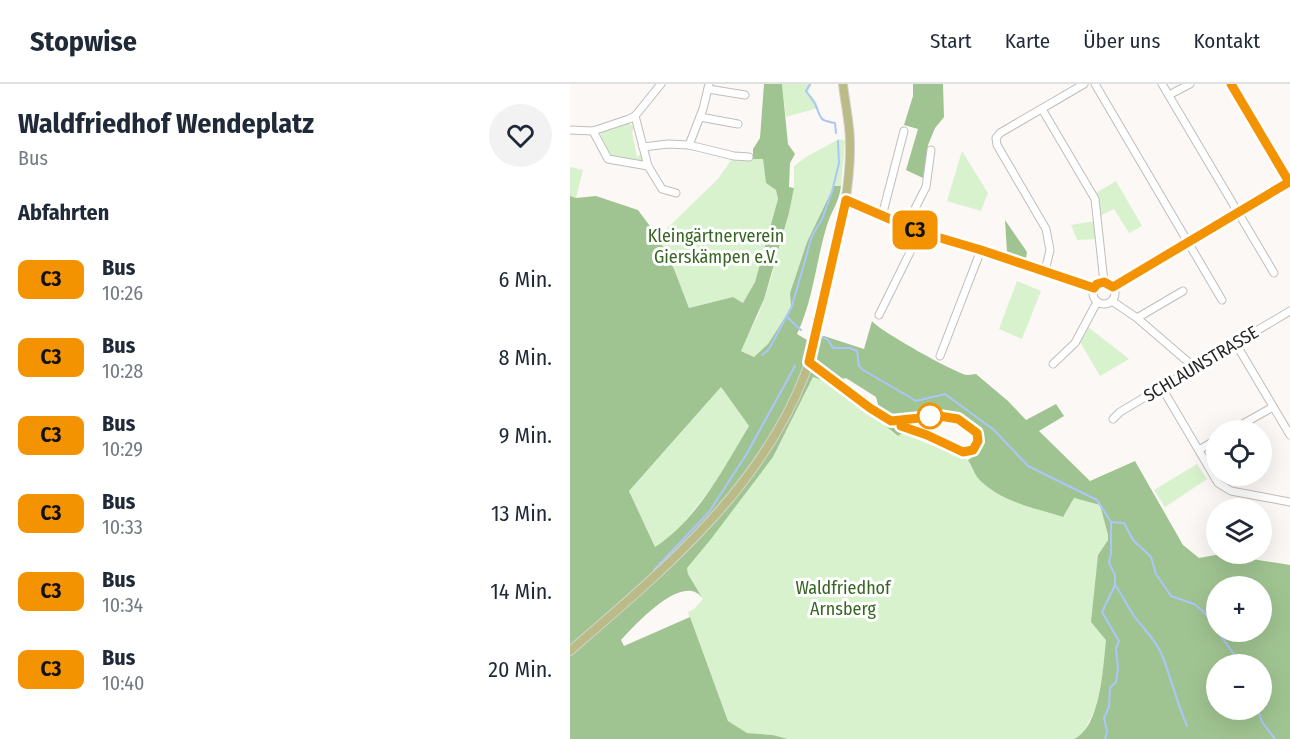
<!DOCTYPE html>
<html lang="de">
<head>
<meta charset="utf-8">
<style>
  :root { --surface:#fff; --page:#f2f2f3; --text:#1f2937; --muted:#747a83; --line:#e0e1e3 }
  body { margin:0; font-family:"Fira Sans Condensed",sans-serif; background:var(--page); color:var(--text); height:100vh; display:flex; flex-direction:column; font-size:22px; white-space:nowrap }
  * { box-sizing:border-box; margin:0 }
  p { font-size:20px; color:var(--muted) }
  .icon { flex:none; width:33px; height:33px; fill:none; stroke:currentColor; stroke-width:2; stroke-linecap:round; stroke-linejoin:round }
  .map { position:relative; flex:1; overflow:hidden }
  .drawer { display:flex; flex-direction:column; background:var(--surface); width:570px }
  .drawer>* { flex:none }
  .badge { padding:0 12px; border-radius:9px; font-size:21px; line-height:39px }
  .tools { position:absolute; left:636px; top:336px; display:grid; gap:12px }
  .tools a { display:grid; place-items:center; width:66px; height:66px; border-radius:50%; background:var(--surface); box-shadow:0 6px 24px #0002; font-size:30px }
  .map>.badge { position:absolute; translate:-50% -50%; box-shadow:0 0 0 3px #fff }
  h2 { padding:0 18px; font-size:22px; line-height:54px }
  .round { display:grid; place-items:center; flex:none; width:63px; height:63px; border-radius:32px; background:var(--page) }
  .headline { display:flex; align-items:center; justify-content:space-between; height:102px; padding:0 18px }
  h1 { font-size:28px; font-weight:700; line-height:45px }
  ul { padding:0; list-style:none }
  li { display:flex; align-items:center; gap:18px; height:78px; padding:0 18px }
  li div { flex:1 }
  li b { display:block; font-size:22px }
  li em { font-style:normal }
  li .badge { min-width:66px; font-weight:700; text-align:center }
  header { display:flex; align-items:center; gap:36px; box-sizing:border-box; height:84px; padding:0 30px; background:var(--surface); border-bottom:2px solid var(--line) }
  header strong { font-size:28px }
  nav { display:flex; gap:33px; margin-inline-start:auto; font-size:21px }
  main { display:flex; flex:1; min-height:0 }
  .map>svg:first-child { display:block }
  .green { fill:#d8f2ce }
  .forest { fill:#a0c491; fill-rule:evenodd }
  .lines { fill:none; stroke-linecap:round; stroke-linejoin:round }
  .stream { stroke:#abc6fb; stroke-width:2 }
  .minor-casing { stroke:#c1bdba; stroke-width:9 }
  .major-casing { stroke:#d4d4d3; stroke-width:10 }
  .minor { stroke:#fff; stroke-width:7 }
  .major { stroke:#bb8; stroke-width:8 }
  .line-casing { stroke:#fff; stroke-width:14 }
  .line { stroke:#f49301; stroke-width:9 }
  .stop-dot { fill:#fff; stroke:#f49301; stroke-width:3 }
  .labels { text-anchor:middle; stroke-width:6; stroke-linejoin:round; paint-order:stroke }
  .park-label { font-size:18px; fill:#376522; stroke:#fff }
  .street-label { font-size:18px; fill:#282625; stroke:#fff }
</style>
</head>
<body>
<header>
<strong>Stopwise</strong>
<nav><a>Start</a><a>Karte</a><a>Über uns</a><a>Kontakt</a></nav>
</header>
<main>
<section class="drawer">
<div class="headline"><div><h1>Waldfriedhof Wendeplatz</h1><p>Bus</p></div><a class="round"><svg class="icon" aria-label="heart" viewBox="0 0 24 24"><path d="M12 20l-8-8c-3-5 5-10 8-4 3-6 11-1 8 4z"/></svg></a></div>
<h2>Abfahrten</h2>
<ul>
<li><span class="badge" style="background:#f49301;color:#111">C3</span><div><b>Bus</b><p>10:26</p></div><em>6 Min.</em></li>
<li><span class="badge" style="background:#f49301;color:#111">C3</span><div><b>Bus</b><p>10:28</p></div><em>8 Min.</em></li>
<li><span class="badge" style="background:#f49301;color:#111">C3</span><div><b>Bus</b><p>10:29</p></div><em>9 Min.</em></li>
<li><span class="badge" style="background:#f49301;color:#111">C3</span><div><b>Bus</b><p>10:33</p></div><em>13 Min.</em></li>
<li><span class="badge" style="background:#f49301;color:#111">C3</span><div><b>Bus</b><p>10:34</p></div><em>14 Min.</em></li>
<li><span class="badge" style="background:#f49301;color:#111">C3</span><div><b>Bus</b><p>10:40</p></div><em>20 Min.</em></li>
</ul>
</section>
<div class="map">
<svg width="720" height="655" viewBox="0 0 720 655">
  <rect width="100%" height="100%" fill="#fcf8f5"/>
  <!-- green -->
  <g class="green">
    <path d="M212 0H242L238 8 246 17 248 24 216 33Z"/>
    <path d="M58 39 65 43 62 48 67 73 72 69 73 78 42 75 30 55V51L33 47Z"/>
    <path d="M269 55 274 56 275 58 271 102H264L237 158 220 209 221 224 198 260 184 273 170 266 188 232 200 197 219 129 224 104V82L236 73Z"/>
    <path d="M392 67 418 109 411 127 377 117Z"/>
    <path d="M162 75H193L196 99 206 106 208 115 185 198 173 219 163 213 119 224 104 185 88 153 148 95Z"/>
    <path d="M0 83 13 86 6 114 0 112Z"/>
    <path d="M546 97 572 142 559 149 544 125 530 132 526 109Z"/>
    <path d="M524 137 526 155 507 156 501 141Z"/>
    <path d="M447 197 471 207 452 255 429 245Z"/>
    <path d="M518 243 559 275 530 292 510 258Z"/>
    <path d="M243 293 261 299 327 352 332 349 398 376 407 393 427 409 450 420 492 433 503 414 530 421 538 451V456L528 471 536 556 533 587 527 622 512 651 504 655H218L203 651 177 649 158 637 118 528 124 525 133 515 118 490 117 484 203 373Z"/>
    <path d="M151 303 179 342 146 398 108 446 85 463 59 407Z"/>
    <path d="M627 380 637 395 595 423 584 406Z"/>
  </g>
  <!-- forest -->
  <g class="forest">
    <path d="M194 0H212L218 60 225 70 220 79 219 103 224 104 219 129 194 215 171 267 184 273 198 260 221 224 220 209 237 158 264 102H271C269 118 262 126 257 141 246 177 243 217 227 250L237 256 254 252 294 265 302 237C308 246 385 289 397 291 398 291 406 290 406 290L438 317 456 336 486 320 494 332 469 347 520 397 565 377 613 461 629 474 651 470 720 481V655H504C531 643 533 582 536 556L521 538 528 471 538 456V451L530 421 504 414 493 433C464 424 428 417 407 393 404 388 401 381 398 376 408 371 413 360 412 349 389 317 353 332 320 334L332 349 328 352 261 299 243 293 203 373 141 455 117 484 118 490 133 515C114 486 65 541 51 556L54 562 120 533 158 637 177 649 203 651 218 655H0V112L6 114 26 112 68 126 88 153 104 185 119 224 163 213 173 219 185 198 208 115 206 106 196 99 193 75H183V65L190 54ZM276 294 306 313 310 328 268 296ZM151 303 179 342C153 385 128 435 85 463L59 407ZM646 502H692V548H646ZM646 580H692V626H646Z"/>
    <path d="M343 0H373L374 33 365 44 358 61 353 94 336 86 348 45 334 41 343 12Z"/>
    <path d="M435 136 457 168 456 174 437 168Z"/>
  </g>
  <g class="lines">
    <!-- stream -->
    <g class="stream">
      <path d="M240 0 236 7C239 11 242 15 245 20 252 34 247 36 265 39L266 49"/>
      <path d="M217 233 231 246"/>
      <path d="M249 251 258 256 263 264H280L287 267 289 282 293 286 343 315"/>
      <path d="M192 271 199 265 222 222 242 152 252 135 262 108 269 79 268 57"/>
      <path d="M344 316 346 317 375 310 424 346 458 382 527 416 541 438V469L539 479 545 491V501L532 528 549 557 546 564 548 585 546 598 540 604 539 623 534 634 537 647 535 655"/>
      <path d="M541 438 554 439 563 456 581 473 586 490 601 512 624 520 634 528 646 545"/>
      <path d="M84 486 139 428 176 371 225 282"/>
      <path d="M545 501C552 510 556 520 562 529 572 544 585 554 592 571 601 594 607 619 617 642"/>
      <path d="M648 548 671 580"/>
      <path d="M688 626 692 638 705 655"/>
    </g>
    <defs>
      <g id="minor">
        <path d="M139 0 133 25 119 61 164 72 179 73"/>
        <path d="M525 0 652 216"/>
        <path d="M592 0 704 189"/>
        <path d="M661 0 720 99"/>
        <path d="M138 5 175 11"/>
        <path d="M599 11 620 0"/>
        <path d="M472 25 525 115 534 198"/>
        <path d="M65 32 78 82 92 105 106 109"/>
        <path d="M130 33 168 40"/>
        <path d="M0 46 23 47 59 35 65 32 91 0"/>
        <path d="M23 47 38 75 78 82"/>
        <path d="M73 63 98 60 119 61"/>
        <path d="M276 116 350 148 411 166 524 204"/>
        <path d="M312 132 334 47"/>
        <path d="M336 142 356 103 361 66"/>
        <path d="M475 187 480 166 476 145 427 61 426 54 430 49 514 0"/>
        <circle cx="534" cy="209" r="11"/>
        <path d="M543 203 719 98"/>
        <path d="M542 217 567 234 624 283"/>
        <path d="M309 231 350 148"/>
        <path d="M567 234 613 207"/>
        <path d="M666 260 720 351"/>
        <path d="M370 272 411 166"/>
        <path d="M483 280 505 259 527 218"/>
        <path d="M592 304 648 399 661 407 720 418"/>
        <path d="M543 335 550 328 720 227"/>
        <path d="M662 346 703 323"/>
        <path d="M629 366 646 356"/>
      </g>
      <path id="major" d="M0 567C92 487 190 407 235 290 245 265 247 236 254 210 266 160 281 111 280 59 280 39 275 20 273 0"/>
    </defs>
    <!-- minor casing -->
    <use href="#minor" class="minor-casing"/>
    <!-- major casing -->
    <use href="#major" class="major-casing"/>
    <!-- minor -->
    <use href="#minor" class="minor"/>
    <!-- major -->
    <use href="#major" class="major"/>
  </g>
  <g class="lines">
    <defs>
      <path id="line" d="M331 342 357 351 393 368 403 366 408 357 407 349 388 335 369 332 321 337 300 324 239 278 276 116 350 148 411 166 524 204 527 200 534 198 543 203 719 98 661 0"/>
    </defs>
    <!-- line casing -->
    <use href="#line" class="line-casing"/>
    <!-- line -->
    <use href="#line" class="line"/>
  </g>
  <!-- markers -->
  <circle class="stop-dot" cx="360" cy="332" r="12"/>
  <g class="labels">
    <!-- park labels -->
    <g class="park-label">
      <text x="146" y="158">Kleingärtnerverein<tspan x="146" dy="21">Gierskämpen e.V.</tspan></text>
      <text x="273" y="510">Waldfriedhof<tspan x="273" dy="21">Arnsberg</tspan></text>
    </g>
    <!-- street labels -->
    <g class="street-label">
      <text transform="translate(631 280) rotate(-31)" y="6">SCHLAUNSTRASSE</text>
    </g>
  </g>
</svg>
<div class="tools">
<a><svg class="icon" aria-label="locate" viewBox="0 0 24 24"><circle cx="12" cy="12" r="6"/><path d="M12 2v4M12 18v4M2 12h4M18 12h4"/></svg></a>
<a><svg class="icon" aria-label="layers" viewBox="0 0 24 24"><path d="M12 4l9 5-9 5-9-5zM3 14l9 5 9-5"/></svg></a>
<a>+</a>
<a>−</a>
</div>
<b class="badge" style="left:345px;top:146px;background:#f49301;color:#111">C3</b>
</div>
</main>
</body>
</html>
